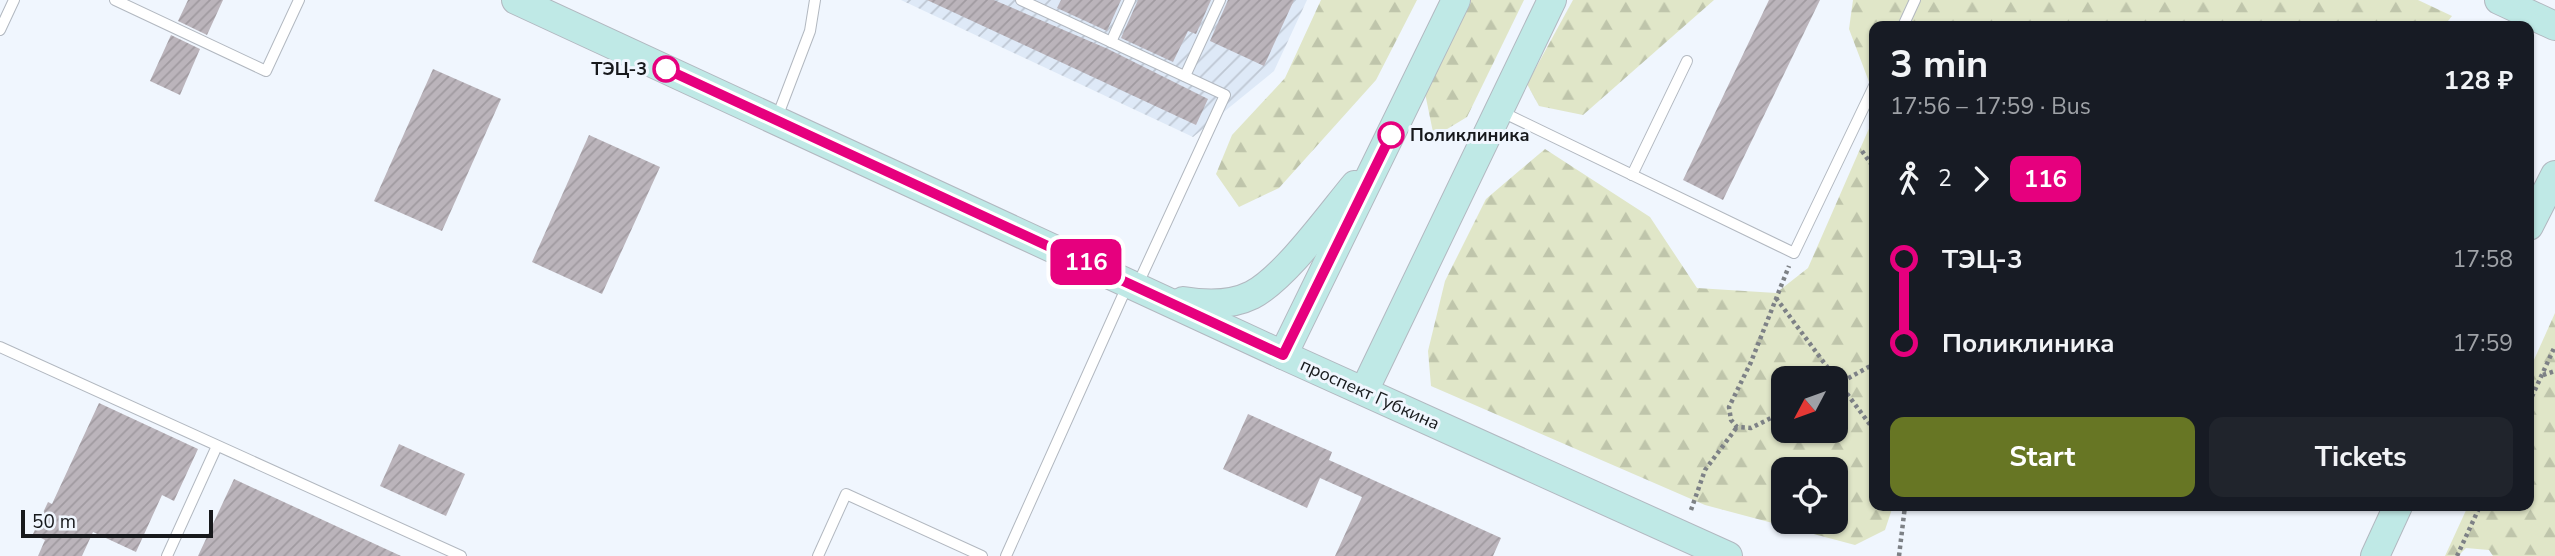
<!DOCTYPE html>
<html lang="en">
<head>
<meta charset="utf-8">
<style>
  :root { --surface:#171b24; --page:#20242c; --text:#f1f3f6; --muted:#9ea1a6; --accent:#677624 }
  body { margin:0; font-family:"Nunito Sans",sans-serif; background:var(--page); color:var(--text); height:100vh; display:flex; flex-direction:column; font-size:26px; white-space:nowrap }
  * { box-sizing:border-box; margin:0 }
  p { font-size:23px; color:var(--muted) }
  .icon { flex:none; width:38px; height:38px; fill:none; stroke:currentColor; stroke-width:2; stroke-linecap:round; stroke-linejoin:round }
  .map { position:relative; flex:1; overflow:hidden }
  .side { position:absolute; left:1869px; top:21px; width:665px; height:490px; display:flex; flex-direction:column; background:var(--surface); border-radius:14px; box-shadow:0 2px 5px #0004 }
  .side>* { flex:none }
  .badge { padding:0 14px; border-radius:10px; font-size:24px; line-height:46px }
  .needle { width:46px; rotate:229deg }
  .tools { position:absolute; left:1771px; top:366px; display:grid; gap:14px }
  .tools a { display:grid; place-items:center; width:77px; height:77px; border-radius:14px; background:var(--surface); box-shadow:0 2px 5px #0004; font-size:35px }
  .scale { position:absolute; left:21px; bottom:18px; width:192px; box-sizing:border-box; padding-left:7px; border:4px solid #17191c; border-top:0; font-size:19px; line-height:24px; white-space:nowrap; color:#17191c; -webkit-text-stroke:5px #f0f6fe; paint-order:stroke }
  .map>.badge { position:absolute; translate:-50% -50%; box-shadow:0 0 0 4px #fff }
  .legs { display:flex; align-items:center; gap:10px; height:77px; padding:0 21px; font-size:23px }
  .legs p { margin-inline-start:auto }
  .overview { display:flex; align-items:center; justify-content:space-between; height:119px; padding:0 21px }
  h1 { font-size:38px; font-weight:700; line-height:52px }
  .button { display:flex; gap:14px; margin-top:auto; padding:14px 21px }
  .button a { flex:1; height:80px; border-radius:14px; background:var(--accent); color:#fff; font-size:28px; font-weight:700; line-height:80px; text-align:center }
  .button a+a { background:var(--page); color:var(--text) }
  ul { padding:0 21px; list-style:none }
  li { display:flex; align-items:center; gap:24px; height:84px; font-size:26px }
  li i { display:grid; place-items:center; width:10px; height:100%; margin:0 9px; background:currentColor }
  li i::after { content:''; width:18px; height:18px; margin:-9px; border:5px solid; border-radius:50%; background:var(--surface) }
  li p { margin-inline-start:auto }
  li:first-child i { background:linear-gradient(#0000 50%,currentColor 0) }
  li:last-child i { background:linear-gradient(currentColor 50%,#0000 0) }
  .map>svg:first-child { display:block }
  .industrial { fill:url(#industrial-furrows) }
  .forest { fill:url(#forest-firs); fill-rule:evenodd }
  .building { fill:url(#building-hatch) }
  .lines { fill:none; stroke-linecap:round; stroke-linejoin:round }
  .lane-casing { stroke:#b2b8c0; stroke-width:12 }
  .secondary-casing { stroke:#b2b8c0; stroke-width:30 }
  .path { stroke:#7d8186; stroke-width:4.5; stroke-dasharray:3.5 3.5; stroke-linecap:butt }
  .lane { stroke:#fff; stroke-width:10 }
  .secondary { stroke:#bfe9e6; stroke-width:28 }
  .line-1-casing { stroke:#fff; stroke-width:16 }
  .line-1 { stroke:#e6007e; stroke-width:10 }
  .stop-1-dot { fill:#fff; stroke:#e6007e; stroke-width:3.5 }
  .labels { text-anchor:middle; stroke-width:6; stroke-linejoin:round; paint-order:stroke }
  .stop-label { font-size:18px; font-weight:bold; fill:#17191c; stroke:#f0f6fe; text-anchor:end }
  .street-label { font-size:18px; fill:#17191c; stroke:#f0f6fe }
</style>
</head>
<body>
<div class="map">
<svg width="2555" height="556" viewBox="0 0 2555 556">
  <defs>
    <pattern id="industrial-furrows" width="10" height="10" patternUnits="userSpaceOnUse" patternTransform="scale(1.75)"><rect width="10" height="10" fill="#dee9f7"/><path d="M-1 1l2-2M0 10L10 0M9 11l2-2" fill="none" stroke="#bec7d3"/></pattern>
    <pattern id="forest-firs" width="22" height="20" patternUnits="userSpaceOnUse" patternTransform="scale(1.75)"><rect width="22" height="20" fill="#e0e6c8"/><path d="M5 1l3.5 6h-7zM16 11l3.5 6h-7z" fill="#bfc5ab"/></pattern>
    <pattern id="building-hatch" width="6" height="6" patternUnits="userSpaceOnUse" patternTransform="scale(1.75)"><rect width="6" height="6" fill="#bbb4bb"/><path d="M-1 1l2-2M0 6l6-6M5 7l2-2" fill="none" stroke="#a09aa0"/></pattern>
  </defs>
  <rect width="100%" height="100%" fill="#f0f6fe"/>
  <!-- industrial -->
  <path class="industrial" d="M901 0H1307L1274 71 1193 137Z"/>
  <!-- forest -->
  <g class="forest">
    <path d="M1321 0H1417L1376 80 1279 188 1239 207 1216 174 1232 135 1285 78Z"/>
    <path d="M1471 0H1524L1467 117 1434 137 1425 93Z"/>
    <path d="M1573 0H1714L1583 115 1539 106 1527 84Z"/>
    <path d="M1853 0H2418L2452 16 2444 26H1874V95L1849 29Z"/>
    <path d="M1874 117V506H1893L1885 530 1855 545 1705 505 1431 386 1428 351 1445 281 1486 199 1545 149 1650 217 1697 288 1776 293 1808 268ZM1783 378H1836V430H1783ZM1783 469H1836V522H1783Z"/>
    <path d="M2555 313V556H2493L2489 550 2466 548 2458 556H2445L2468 506H2529V371Z"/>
  </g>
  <!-- building -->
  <g class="building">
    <path d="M188 0H223L207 35 178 21Z"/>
    <path d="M927 0H994L1108 49 1208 99 1196 125Z"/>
    <path d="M1061 0H1121L1107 31 1057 8Z"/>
    <path d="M1138 0H1211L1196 34 1188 31 1173 62 1121 38Z"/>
    <path d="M1228 0H1294L1264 66 1210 41Z"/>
    <path d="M1769 0H1820L1723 200 1683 180Z"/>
    <path d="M171 35 200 49 180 95 150 81Z"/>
    <path d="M433 69 501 99 442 231 374 201Z"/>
    <path d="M589 135 660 167 602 294 532 262Z"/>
    <path d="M99 403 198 449 174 501 162 495 136 552 93 532 82 556H38L45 540 33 534 48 502 52 504Z"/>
    <path d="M1248 414 1332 452 1329 460 1501 538 1493 556H1335L1362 497 1320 478 1307 508 1223 469Z"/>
    <path d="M399 444 465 474 446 516 380 486Z"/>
    <path d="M234 479 401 556H198Z"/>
  </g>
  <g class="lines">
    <defs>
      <g id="lane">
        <path d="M115 0 266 71 299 0"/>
        <path d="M1021 0 1225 95 1137 286"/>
        <path d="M1903 26 1915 0"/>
        <path d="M0 30 14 0"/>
        <path d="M1111 42 1130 0"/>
        <path d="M1185 76 1220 0"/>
        <path d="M1500 111 1794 253 1874 86"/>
        <path d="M776 120 810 31 815 0"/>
        <path d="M1632 175 1687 61"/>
        <path d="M0 347 461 556"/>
        <path d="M167 556 217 446"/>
        <path d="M818 556 846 494 982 556"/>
        <path d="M1006 556 1128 284"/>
      </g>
      <g id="secondary">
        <path d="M516 0 1283 355 1728 556"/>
        <path d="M2499 0 2555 26"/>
        <path d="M2529 226 2555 175"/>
        <path d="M1183 301C1206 305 1230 306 1252 295 1285 278 1330 215 1355 185"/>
        <path d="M1283 355 1456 0"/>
        <path d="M1364 391 1552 0"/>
        <path d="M2375 556 2398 506"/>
      </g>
    </defs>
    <!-- lane casing -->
    <use href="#lane" class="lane-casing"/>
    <!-- secondary casing -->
    <use href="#secondary" class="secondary-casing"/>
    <!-- path -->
    <g class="path">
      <path d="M1862 151 1874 168"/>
      <path d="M1776 298 1874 430"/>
      <path d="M2543 375 2555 371"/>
      <path d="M1836 385 1874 364"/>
      <path d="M2529 403 2555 346"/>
      <path d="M1783 412 1751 428 1737 427 1731 420 1729 407 1751 362 1789 266"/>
      <path d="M1691 510 1705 470 1737 427"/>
      <path d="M1899 556 1905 506"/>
      <path d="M2457 556 2480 506"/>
    </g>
    <!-- lane -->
    <use href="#lane" class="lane"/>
    <!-- secondary -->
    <use href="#secondary" class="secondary"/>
  </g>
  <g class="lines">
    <defs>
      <path id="line-1" d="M666 69 1283 355 1391 135"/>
    </defs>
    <!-- line-1 casing -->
    <use href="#line-1" class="line-1-casing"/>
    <!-- line-1 -->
    <use href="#line-1" class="line-1"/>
  </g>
  <!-- markers -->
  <g class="stop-1-dot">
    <circle cx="666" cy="69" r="12"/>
    <circle cx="1391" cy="135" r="12"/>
  </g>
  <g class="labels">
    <!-- stop labels -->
    <g class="stop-label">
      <text x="647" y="75">ТЭЦ-3</text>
      <text x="1410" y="141" text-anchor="start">Поликлиника</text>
    </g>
    <!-- street labels -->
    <g class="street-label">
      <text transform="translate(1370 394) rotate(24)" y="6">проспект Губкина</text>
    </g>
  </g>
</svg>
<div class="tools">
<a><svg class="needle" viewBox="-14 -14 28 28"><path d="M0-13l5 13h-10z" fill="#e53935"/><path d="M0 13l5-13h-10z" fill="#9ea1a6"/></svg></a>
<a><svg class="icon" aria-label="locate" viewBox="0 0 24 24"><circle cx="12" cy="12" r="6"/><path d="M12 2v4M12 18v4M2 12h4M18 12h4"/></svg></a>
</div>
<div class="scale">50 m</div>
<b class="badge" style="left:1086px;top:262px;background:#e6007e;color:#fff">116</b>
<section class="side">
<div class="overview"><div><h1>3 min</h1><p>17:56 – 17:59 · Bus</p></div><b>128 ₽</b></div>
<div class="legs"><svg class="icon" aria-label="walk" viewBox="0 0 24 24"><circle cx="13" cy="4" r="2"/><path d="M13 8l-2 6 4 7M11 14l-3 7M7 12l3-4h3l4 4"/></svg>2<svg class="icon" aria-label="forward" viewBox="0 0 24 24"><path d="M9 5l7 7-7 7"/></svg><b class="badge" style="background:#e6007e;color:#fff">116</b></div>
<ul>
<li><i style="color:#e6007e"></i><b>ТЭЦ-3</b><p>17:58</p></li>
<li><i style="color:#e6007e"></i><b>Поликлиника</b><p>17:59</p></li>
</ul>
<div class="button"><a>Start</a><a>Tickets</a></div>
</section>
</div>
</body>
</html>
